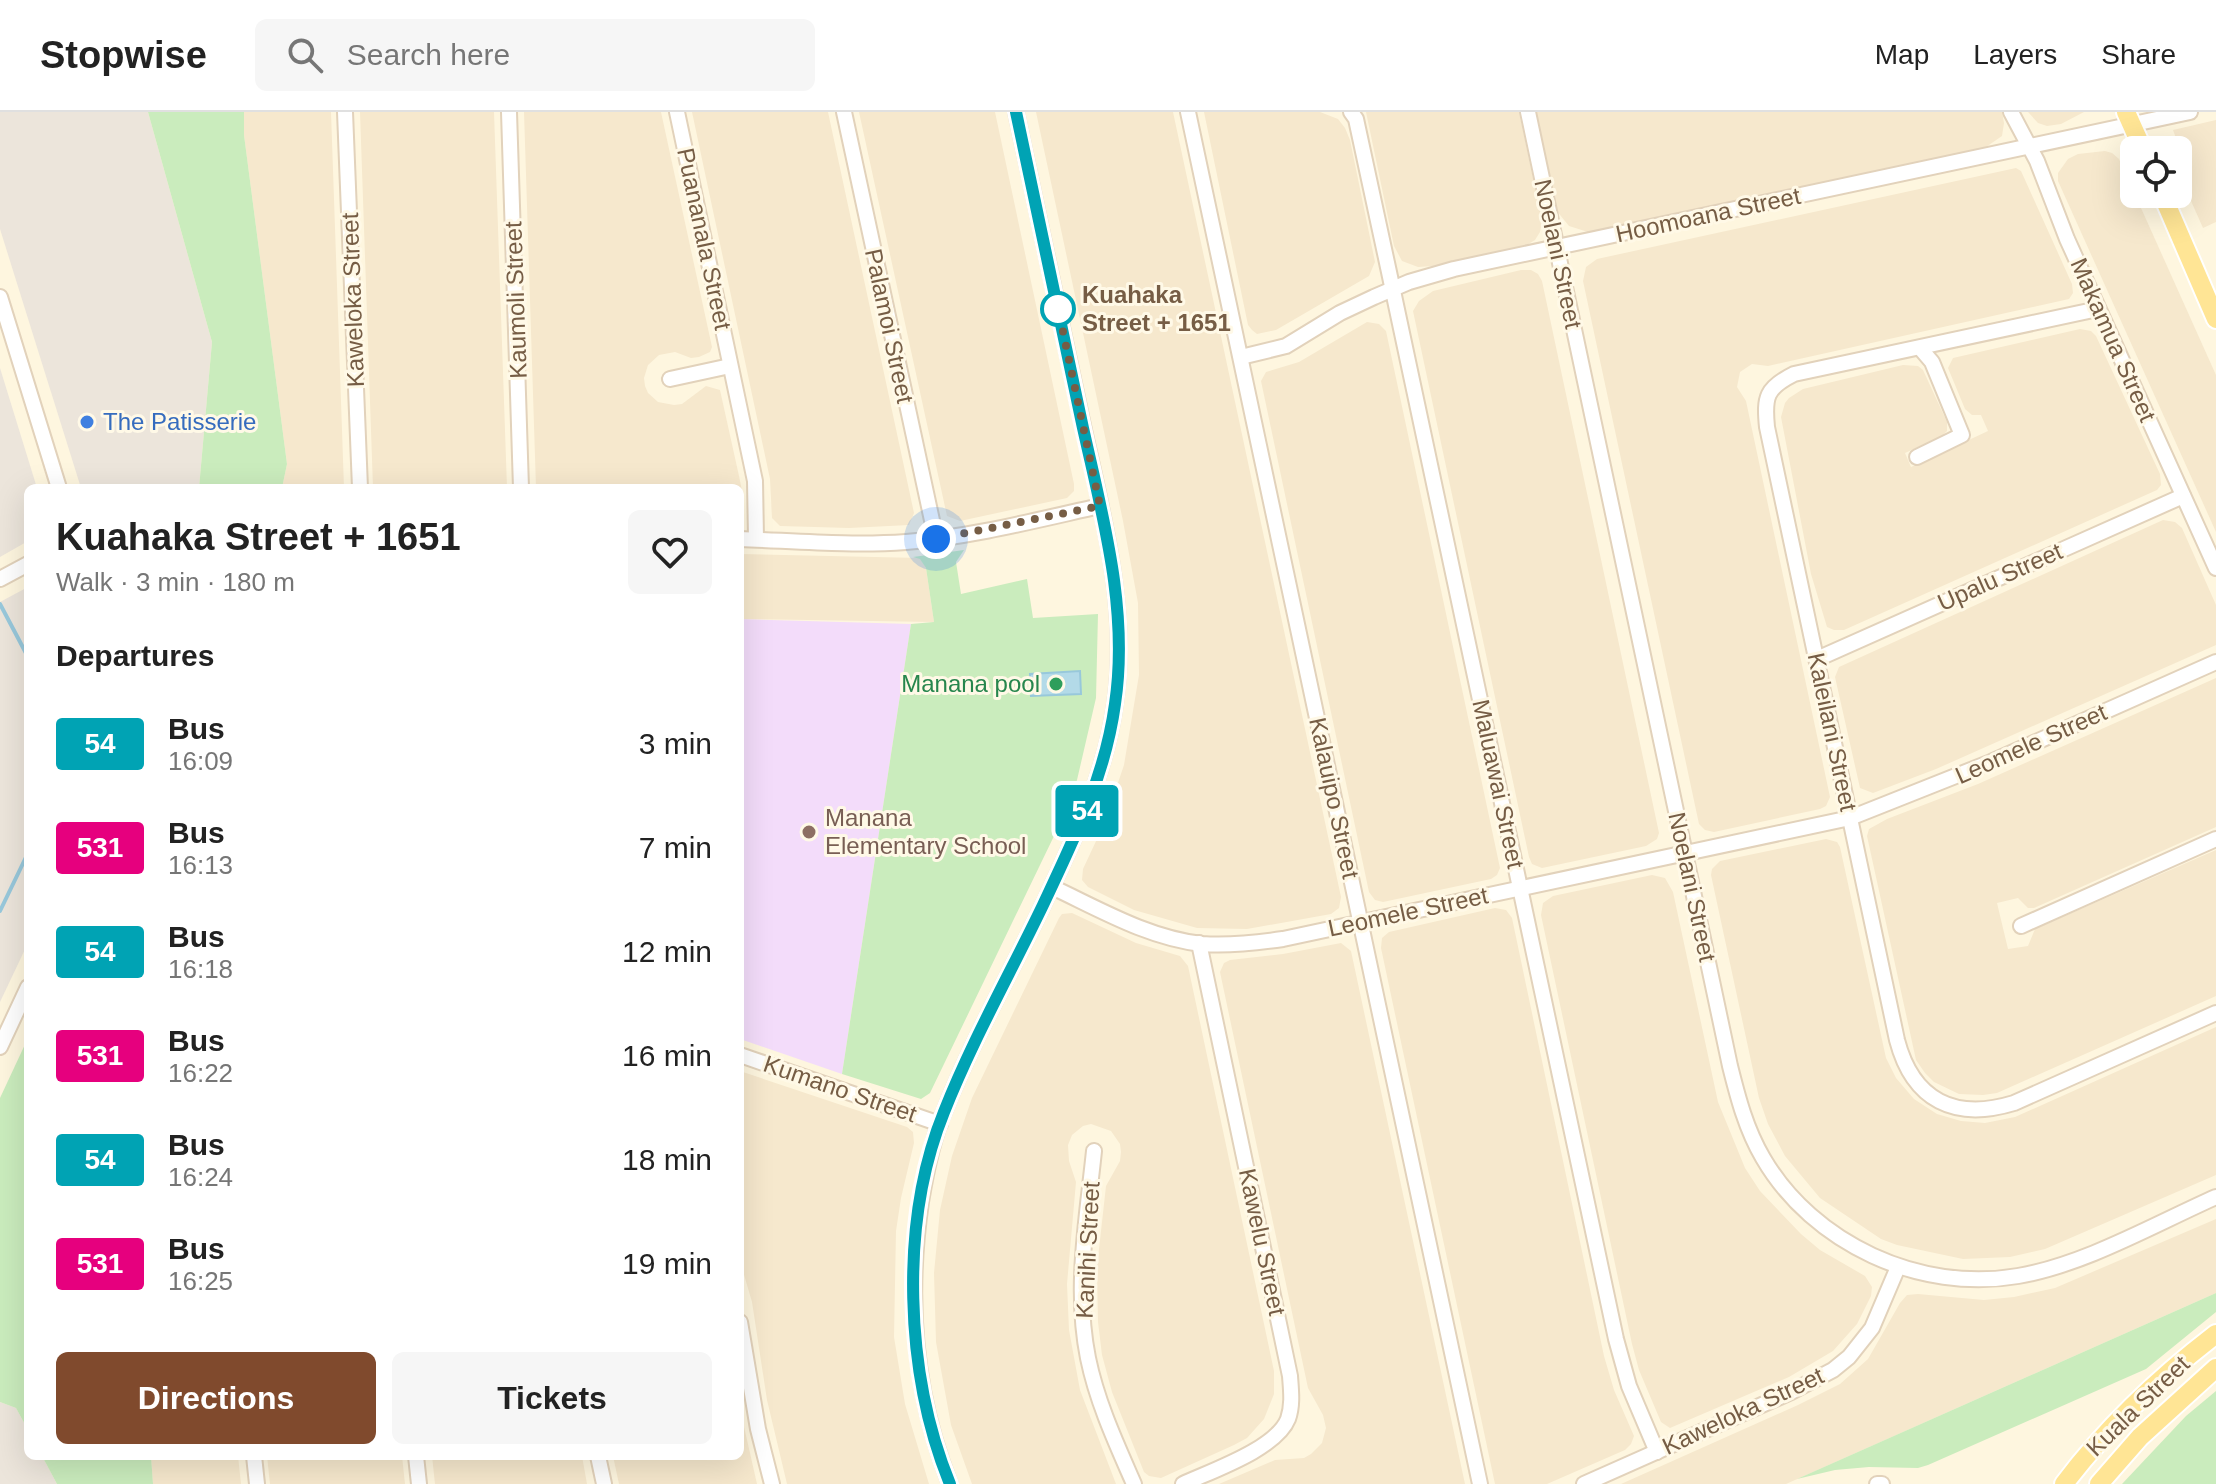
<!DOCTYPE html>
<html lang="en">
<head>
<meta charset="utf-8">
<style>
  :root { --surface:#fff; --page:#f6f6f6; --text:#222; --muted:#767676; --line:#e0e0e0; --accent:#804a2d }
  body { margin:0; font-family:Helvetica,sans-serif; background:var(--page); color:var(--text); height:100vh; display:flex; flex-direction:column; font-size:30px; white-space:nowrap }
  * { box-sizing:border-box; margin:0 }
  p { font-size:26px; color:var(--muted) }
  .icon { flex:none; width:44px; height:44px; fill:none; stroke:currentColor; stroke-width:2; stroke-linecap:round; stroke-linejoin:round }
  .map { position:relative; flex:1; overflow:hidden }
  .details { position:absolute; left:24px; top:372px; width:720px; height:976px; display:flex; flex-direction:column; background:var(--surface); border-radius:12px; box-shadow:0 8px 32px #0002 }
  .details>* { flex:none }
  .badge { padding:0 16px; border-radius:6px; font-size:28px; line-height:52px }
  .fabs { position:absolute; left:2120px; top:24px; display:grid; gap:16px }
  .fabs a { display:grid; place-items:center; width:72px; height:72px; border-radius:12px; background:var(--surface); box-shadow:0 8px 32px #0002; font-size:40px }
  .you { position:absolute; width:40px; height:40px; margin:-20px; border:6px solid #fff; border-radius:50%; background:#1a73e8; box-shadow:0 0 0 12px #1a73e833 }
  .map>.badge { position:absolute; translate:-50% -50%; box-shadow:0 0 0 4px #fff }
  h2 { padding:0 32px; font-size:30px; line-height:72px }
  .round { display:grid; place-items:center; flex:none; width:84px; height:84px; border-radius:12px; background:var(--page) }
  .summary { display:flex; align-items:center; justify-content:space-between; height:136px; padding:0 32px }
  h1 { font-size:38px; font-weight:700; line-height:60px }
  .button { display:flex; gap:16px; margin-top:auto; padding:16px 32px }
  .button a { flex:1; height:92px; border-radius:12px; background:var(--accent); color:#fff; font-size:32px; font-weight:700; line-height:92px; text-align:center }
  .button a+a { background:var(--page); color:var(--text) }
  ul { padding:0; list-style:none }
  li { display:flex; align-items:center; gap:24px; height:104px; padding:0 32px }
  li div { flex:1 }
  li b { display:block; font-size:30px }
  li em { font-style:normal }
  li .badge { min-width:88px; font-weight:700; text-align:center }
  header { display:flex; align-items:center; gap:48px; box-sizing:border-box; height:112px; padding:0 40px; background:var(--surface); border-bottom:2px solid var(--line) }
  header strong { font-size:38px }
  nav { display:flex; gap:44px; margin-inline-start:auto; font-size:28px }
  .search { width:560px; height:72px; background:var(--page); display:flex; align-items:center; gap:20px; box-sizing:border-box; padding:0 28px; border-radius:12px; color:var(--muted); font-size:30px }
  .map>svg:first-child { display:block }
  .residential { fill:#f6e8cd }
  .industrial { fill:#ece5db }
  .education { fill:#f3dcfa }
  .green { fill:#caecbd }
  .water { fill:#b3dae8; stroke:#98c8db; stroke-width:2 }
  .lines { fill:none; stroke-linecap:round; stroke-linejoin:round }
  .stream { stroke:#98c8db; stroke-width:4 }
  .minor-casing { stroke:#e2d2bb; stroke-width:18 }
  .major-casing { stroke:#fff; stroke-width:22 }
  .minor { stroke:#fff; stroke-width:14 }
  .major { stroke:#ffe595; stroke-width:18 }
  .line-casing { stroke:#fff; stroke-width:18 }
  .line { stroke:#00a3b4; stroke-width:12 }
  .walk { stroke:#765d45; stroke-width:8; stroke-dasharray:0 14.4 }
  .stop-dot { fill:#fff; stroke:#00a3b4; stroke-width:4 }
  .shop-dot { fill:#3f7fe0; stroke:#fff9e7; stroke-width:3 }
  .leisure-dot { fill:#2e9e5b; stroke:#fff9e7; stroke-width:3 }
  .education-dot { fill:#8d6e63; stroke:#fff9e7; stroke-width:3 }
  .labels { text-anchor:middle; stroke-width:6; stroke-linejoin:round; paint-order:stroke }
  .street-label { font-size:24px; fill:#765d45; stroke:#fff9e7 }
  .stop-label { font-size:24px; font-weight:bold; fill:#765d45; stroke:#fff9e7; text-anchor:start }
  .shop-label { font-size:24px; fill:#366cbe; stroke:#fff9e7; text-anchor:start }
  .leisure-label { font-size:24px; fill:#27864d; stroke:#fff9e7; text-anchor:end }
  .education-label { font-size:24px; fill:#785e54; stroke:#fff9e7; text-anchor:start }
</style>
</head>
<body>
<header>
<strong>Stopwise</strong>
<div class="search"><svg class="icon" aria-label="search" viewBox="0 0 24 24"><circle cx="10" cy="10" r="6"/><path d="M15 15l6 6"/></svg>Search here</div>
<nav><a>Map</a><a>Layers</a><a>Share</a></nav>
</header>
<div class="map">
<svg width="2216" height="1372" viewBox="0 0 2216 1372">
  <rect width="100%" height="100%" fill="#fef6df"/>
  <!-- residential -->
  <g class="residential">
    <path d="M244 0H331L344 376H282L287 352 244 23Z"/>
    <path d="M360 0H494L507 376H373Z"/>
    <path d="M524 0H661L712 235 710 240 699 245 691 246 675 240 659 243 648 253 644 266 645 274 648 281 658 290 674 293 682 292 706 274 720 278 739 364 742 379 740 404V376H536Z"/>
    <path d="M692 0H828L914 401 909 413 849 416 780 414 772 406 770 367Z"/>
    <path d="M859 0H995L1074 372V379L1067 386 960 409 947 404Z"/>
    <path d="M1036 0H1173L1341 785 1339 796 1331 802 1247 817 1197 816 1134 798 1088 775 1082 768 1083 757 1104 712 1124 653 1139 563 1138 491 1123 409Z"/>
    <path d="M1204 0H1320L1338 7 1345 16 1350 28 1375 150 1369 164 1276 218 1257 222 1252 218 1248 213Z"/>
    <path d="M1366 0H1519L1542 109 1540 120 1535 128 1525 134 1433 154 1418 155 1402 149 1394 134Z"/>
    <path d="M1536 0H2002L2004 11 2002 24 1986 35 1588 120 1569 114 1556 98Z"/>
    <path d="M2028 0H2084L2061 12 2047 14 2038 11Z"/>
    <path d="M2216 8V110L2203 116 2180 64 2178 57 2180 37 2173 18Z"/>
    <path d="M2105 39 2112 41 2119 47 2216 263V420L2058 69V61L2068 47 2078 42Z"/>
    <path d="M2016 56 2021 59 2072 172 2073 181 2069 187 1768 254 1752 252 1740 260 1737 275 1746 289 1830 685 1826 694 1820 697 1714 720 1705 718 1699 712 1583 169 1586 155 1597 147Z"/>
    <path d="M1521 158H1531L1538 162 1542 169 1659 721 1657 727 1646 734 1542 756 1532 752 1529 745 1413 199 1419 189 1433 179Z"/>
    <path d="M1367 210 1379 212 1386 219 1500 756 1497 763 1491 767 1383 790 1375 788 1369 780 1261 269 1266 260 1299 250Z"/>
    <path d="M2080 217 2091 219 2096 224 2160 362 2161 373 2157 378 1844 518H1834L1827 515 1811 462 1781 305 1785 291 1789 286 1803 277 1903 253 1918 254 1923 258 1947 310V319L1942 324 1905 341 1911 355 1988 319 1981 303H1972L1965 297 1948 256 1953 246Z"/>
    <path d="M2163 408 2175 410 2182 416 2216 493V533L1936 657 1873 681 1860 676 1835 565 1839 555Z"/>
    <path d="M740 442 920 446 926 456 934 510 740 507Z"/>
    <path d="M2216 566V715L2034 796H2028L2018 786 1997 791 2008 837 2028 834 2035 817 2216 738V884L1997 981 1983 983 1959 982 1934 970 1925 961 1916 948 1867 724 1869 717 1887 707 1978 672Z"/>
    <path d="M1826 727 1837 730 1840 735 1886 946 1896 966 1914 987 1937 1002 1961 1009 1985 1011 2015 1005 2216 915V1063L2045 1137 2010 1145 1963 1147 1897 1133 1881 1127 1820 1086 1785 1044 1768 1012 1759 986 1711 763 1712 757 1720 749Z"/>
    <path d="M1652 763 1665 766 1673 780 1718 990 1745 1056 1760 1079 1801 1122 1820 1138 1865 1164 1872 1175 1871 1184 1857 1212 1833 1239 1789 1265 1670 1316 1661 1310 1639 1258 1632 1232 1541 803 1543 791 1553 784Z"/>
    <path d="M1495 796 1506 798 1512 806 1604 1244 1614 1278 1634 1324 1631 1332 1625 1338 1547 1372H1495L1381 836 1382 826 1389 820Z"/>
    <path d="M1072 801 1136 831 1180 844 1188 854 1274 1259V1282L1264 1307 1247 1326 1234 1333 1161 1366 1149 1364 1144 1360 1112 1280 1102 1243 1098 1210 1097 1155 1106 1074 1120 1049 1121 1040 1120 1032 1111 1019 1091 1012 1083 1014 1072 1023 1068 1033 1069 1049 1076 1070 1067 1172 1069 1218 1080 1278 1116 1372H972L951 1313 936 1230 934 1161 940 1098 952 1044 972 986 1059 806 1062 802Z"/>
    <path d="M1341 831 1351 839 1465 1372H1219L1275 1348 1304 1346 1311 1342 1322 1331 1326 1316 1323 1303 1308 1276 1220 860 1224 851 1230 848 1283 842Z"/>
    <path d="M740 959 907 1015 913 1020 914 1031 901 1086 896 1119 894 1225 905 1292 929 1372H787L767 1288 752 1190 740 1149Z"/>
    <path d="M2216 1107V1181L1786 1372H1621L1798 1293 1840 1272 1868 1247 1900 1191 1907 1183 1918 1182 1984 1188 2014 1185 2055 1176Z"/>
    <path d="M740 1297 757 1372H619L613 1344H740Z"/>
    <path d="M151 1344H238L241 1372H153Z"/>
    <path d="M267 1344H402L405 1372H270Z"/>
    <path d="M432 1344H582L587 1372H435Z"/>
  </g>
  <!-- industrial -->
  <g class="industrial">
    <path d="M0 0H148L212 230 199 376H81L0 117Z"/>
    <path d="M0 256 37 376H28V429L0 445Z"/>
    <path d="M28 475V831L0 890V490Z"/>
    <path d="M0 1290 16 1296 28 1318V1344H42L57 1372H0Z"/>
  </g>
  <!-- education -->
  <path class="education" d="M740 507 911 512 842 962 740 927Z"/>
  <!-- green -->
  <g class="green">
    <path d="M148 0H244V23L287 352 282 376H199L212 230Z"/>
    <path d="M964 438 956 450 961 482 1027 467 1033 506 1098 502 1096 586 1077 668 1068 695 930 981 921 987 842 962 911 512 934 510 926 456 920 447 913 445Z"/>
    <path d="M28 926V1318L16 1296 0 1290V986Z"/>
    <path d="M2216 1181V1200L2146 1257 1928 1353 1918 1356 1869 1355 1835 1358 1797 1367Z"/>
    <path d="M2216 1279V1372H2122L2186 1304Z"/>
    <path d="M42 1344H151L153 1372H57Z"/>
  </g>
  <!-- water -->
  <path class="water" d="M1080 559 1081 582 1031 584 1030 562Z"/>
  <g class="lines">
    <!-- stream -->
    <g class="stream">
      <path d="M0 492 28 545"/>
      <path d="M0 799 28 741"/>
    </g>
    <defs>
      <g id="minor">
        <path d="M345 0 360 376"/>
        <path d="M509 0 521 376"/>
        <path d="M677 0 755 369 756 427"/>
        <path d="M844 0 936 427"/>
        <path d="M1188 0 1480 1372"/>
        <path d="M1351 0 1356 7 1389 160 1616 1227 1629 1274 1657 1340"/>
        <path d="M1528 0 1730 954C1738 986 1746 1017 1763 1046 1813 1132 1920 1181 2018 1164 2084 1153 2155 1112 2216 1085"/>
        <path d="M2011 0 2037 49 2067 127 2216 456"/>
        <path d="M0 185 59 376"/>
        <path d="M2098 197 1794 262C1766 276 1764 285 1767 315L1897 928C1913 989 1955 1009 2014 991L2216 901"/>
        <path d="M1241 245 1286 234 1340 201 1374 185 1409 170 1454 157 2190 0"/>
        <path d="M670 267 730 254"/>
        <path d="M1917 345 1962 323 1932 250 1920 236"/>
        <path d="M740 427C795 429 851 434 906 430 971 425 1037 408 1100 394"/>
        <path d="M0 467 28 452"/>
        <path d="M1817 547 2183 384"/>
        <path d="M1052 775C1099 797 1148 826 1202 832 1229 834 1256 831 1283 827L1850 706 1991 650 2216 550"/>
        <path d="M2021 814 2216 727"/>
        <path d="M0 935 28 875"/>
        <path d="M740 943 940 1012"/>
        <path d="M1094 1039C1087 1107 1074 1177 1088 1246 1097 1290 1116 1331 1134 1372"/>
        <path d="M740 1210 758 1317 772 1372"/>
        <path d="M254 1344 257 1372"/>
        <path d="M416 1344 419 1372"/>
        <path d="M598 1344 604 1372"/>
        <path d="M950 1372C914 1282 907 1186 921 1090 926 1060 932 1028 944 1000 972 929 1010 862 1043 793 1074 727 1105 665 1115 592 1129 496 1102 401 1082 309 1060 206 1038 103 1016 0"/>
        <path d="M1183 1372C1211 1359 1276 1337 1288 1307 1293 1293 1291 1278 1290 1264L1199 831"/>
        <path d="M1584 1372 1791 1280 1833 1258 1849 1245 1872 1216 1898 1155"/>
        <path d="M1877 1372H1882"/>
      </g>
      <g id="major">
        <path d="M2126 0 2143 38"/>
        <path d="M2162 82 2216 207"/>
        <path d="M2064 1372C2107 1315 2160 1265 2216 1222"/>
        <path d="M2099 1372 2140 1325 2216 1256"/>
      </g>
    </defs>
    <!-- minor casing -->
    <use href="#minor" class="minor-casing"/>
    <!-- major casing -->
    <use href="#major" class="major-casing"/>
    <!-- minor -->
    <use href="#minor" class="minor"/>
    <!-- major -->
    <use href="#major" class="major"/>
  </g>
  <g class="lines">
    <defs>
      <path id="line" d="M950 1372C905 1262 899 1111 944 1000 972 929 1010 862 1043 793 1074 727 1105 665 1115 592 1129 499 1103 406 1083 316 1061 210 1038 105 1016 0"/>
    </defs>
    <!-- line casing -->
    <use href="#line" class="line-casing"/>
    <!-- line -->
    <use href="#line" class="line"/>
    <!-- walk -->
    <path class="walk" d="M936 427 1100 394 1055 182 1058 197"/>
  </g>
  <!-- markers -->
  <circle class="stop-dot" cx="1058" cy="197" r="16"/>
  <circle class="shop-dot" cx="87" cy="310" r="8"/>
  <circle class="leisure-dot" cx="1056" cy="572" r="8"/>
  <circle class="education-dot" cx="809" cy="720" r="8"/>
  <g class="labels">
    <!-- street labels -->
    <g class="street-label">
      <text transform="translate(1708 103) rotate(-12)" y="8">Hoomoana Street</text>
      <text transform="translate(704 127) rotate(78)" y="8">Puananala Street</text>
      <text transform="translate(1558 142) rotate(78)" y="8">Noelani Street</text>
      <text transform="translate(353 188) rotate(-92)" y="8">Kaweloka Street</text>
      <text transform="translate(516 188) rotate(-92)" y="8">Kaumoli Street</text>
      <text transform="translate(889 214) rotate(78)" y="8">Palamoi Street</text>
      <text transform="translate(2113 228) rotate(66)" y="8">Makamua Street</text>
      <text transform="translate(2000 465) rotate(-24)" y="8">Upalu Street</text>
      <text transform="translate(1832 620) rotate(78)" y="8">Kaleilani Street</text>
      <text transform="translate(2031 632) rotate(-24)" y="8">Leomele Street</text>
      <text transform="translate(1498 672) rotate(78)" y="8">Maluawai Street</text>
      <text transform="translate(1334 686) rotate(78)" y="8">Kalauipo Street</text>
      <text transform="translate(1692 775) rotate(78)" y="8">Noelani Street</text>
      <text transform="translate(1408 800) rotate(-12)" y="8">Leomele Street</text>
      <text transform="translate(840 977) rotate(19)" y="8">Kumano Street</text>
      <text transform="translate(1262 1130) rotate(78)" y="8">Kawelu Street</text>
      <text transform="translate(1088 1138) rotate(-87)" y="8">Kanihi Street</text>
      <text transform="translate(2138 1294) rotate(-44)" y="8">Kuala Street</text>
      <text transform="translate(1743 1299) rotate(-25)" y="8">Kaweloka Street</text>
    </g>
    <!-- stop labels -->
    <g class="stop-label">
      <text x="1082" y="191">Kuahaka<tspan x="1082" dy="28">Street + 1651</tspan></text>
    </g>
    <!-- shop labels -->
    <g class="shop-label">
      <text x="103" y="318">The Patisserie</text>
    </g>
    <!-- leisure labels -->
    <g class="leisure-label">
      <text x="1040" y="580">Manana pool</text>
    </g>
    <!-- education labels -->
    <g class="education-label">
      <text x="825" y="714">Manana<tspan x="825" dy="28">Elementary School</tspan></text>
    </g>
  </g>
</svg>
<div class="fabs">
<a><svg class="icon" aria-label="locate" viewBox="0 0 24 24"><circle cx="12" cy="12" r="6"/><path d="M12 2v4M12 18v4M2 12h4M18 12h4"/></svg></a>
</div>
<div class="you" style="left:936px;top:427px"></div>
<b class="badge" style="left:1087px;top:699px;background:#00a3b4;color:#fff">54</b>
<section class="details">
<div class="summary"><div><h1>Kuahaka Street + 1651</h1><p>Walk · 3 min · 180 m</p></div><a class="round"><svg class="icon" aria-label="heart" viewBox="0 0 24 24"><path d="M12 20l-8-8c-3-5 5-10 8-4 3-6 11-1 8 4z"/></svg></a></div>
<h2>Departures</h2>
<ul>
<li><span class="badge" style="background:#00a3b4;color:#fff">54</span><div><b>Bus</b><p>16:09</p></div><em>3 min</em></li>
<li><span class="badge" style="background:#e6007e;color:#fff">531</span><div><b>Bus</b><p>16:13</p></div><em>7 min</em></li>
<li><span class="badge" style="background:#00a3b4;color:#fff">54</span><div><b>Bus</b><p>16:18</p></div><em>12 min</em></li>
<li><span class="badge" style="background:#e6007e;color:#fff">531</span><div><b>Bus</b><p>16:22</p></div><em>16 min</em></li>
<li><span class="badge" style="background:#00a3b4;color:#fff">54</span><div><b>Bus</b><p>16:24</p></div><em>18 min</em></li>
<li><span class="badge" style="background:#e6007e;color:#fff">531</span><div><b>Bus</b><p>16:25</p></div><em>19 min</em></li>
</ul>
<div class="button"><a>Directions</a><a>Tickets</a></div>
</section>
</div>
</body>
</html>
